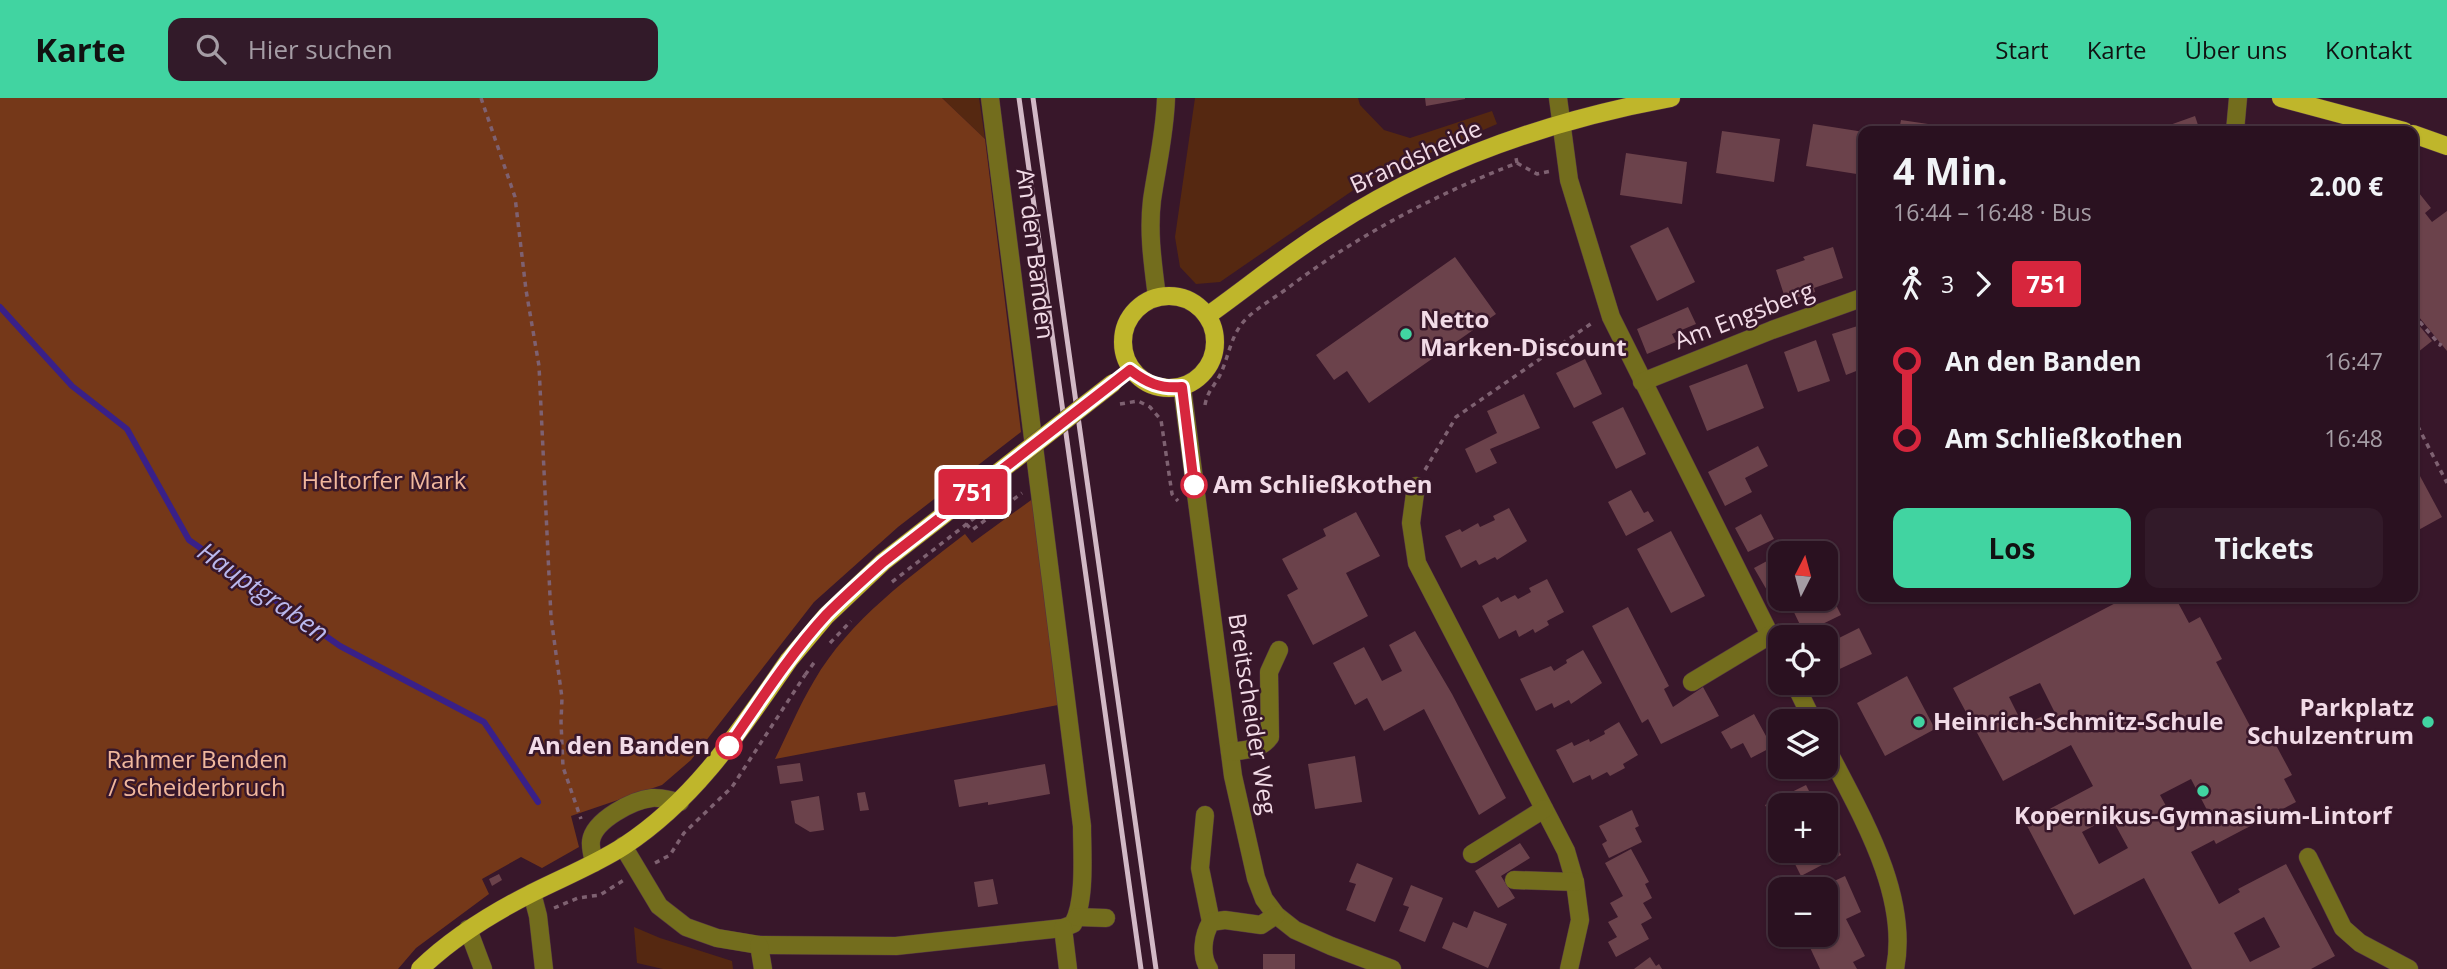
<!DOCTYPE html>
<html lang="de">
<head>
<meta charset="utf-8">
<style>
  :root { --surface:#2a1120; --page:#321a29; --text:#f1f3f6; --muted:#a59da5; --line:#46313e; --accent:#41d4a1 }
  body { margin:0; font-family:"Open Sans",sans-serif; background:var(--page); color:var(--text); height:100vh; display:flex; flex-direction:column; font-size:26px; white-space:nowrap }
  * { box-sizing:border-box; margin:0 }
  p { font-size:23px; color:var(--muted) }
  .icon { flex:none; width:38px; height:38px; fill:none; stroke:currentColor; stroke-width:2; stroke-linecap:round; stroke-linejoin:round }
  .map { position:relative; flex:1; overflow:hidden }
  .side { position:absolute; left:1858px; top:28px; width:560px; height:476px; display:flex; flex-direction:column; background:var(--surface); border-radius:14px; box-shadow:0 2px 5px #0004,0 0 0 2px var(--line) }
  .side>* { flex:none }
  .badge { padding:0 14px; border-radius:5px; font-size:24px; line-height:46px }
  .needle { width:46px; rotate:6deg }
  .fabs { position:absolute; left:1768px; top:443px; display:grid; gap:14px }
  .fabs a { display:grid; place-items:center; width:70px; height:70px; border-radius:14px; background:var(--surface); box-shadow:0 2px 5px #0004,0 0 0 2px var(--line); font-size:35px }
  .map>.badge { position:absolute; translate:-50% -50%; box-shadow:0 0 0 4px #fff }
  .legs { display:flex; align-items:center; gap:10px; height:77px; padding:0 35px; font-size:23px }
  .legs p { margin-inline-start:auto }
  .summary { display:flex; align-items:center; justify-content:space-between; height:119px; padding:0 35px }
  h1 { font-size:38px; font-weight:700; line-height:52px }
  .cta { display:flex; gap:14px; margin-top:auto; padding:14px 35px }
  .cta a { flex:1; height:80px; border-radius:14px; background:var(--accent); color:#111; font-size:28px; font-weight:700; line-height:80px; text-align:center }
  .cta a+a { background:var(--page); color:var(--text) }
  ul { padding:0 35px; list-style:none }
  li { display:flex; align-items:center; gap:24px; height:77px; font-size:26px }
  li i { display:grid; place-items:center; width:10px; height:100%; margin:0 9px; background:currentColor }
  li i::after { content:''; width:18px; height:18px; margin:-9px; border:5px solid; border-radius:50%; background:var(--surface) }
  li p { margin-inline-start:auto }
  li:first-child i { background:linear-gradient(#0000 50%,currentColor 0) }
  li:last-child i { background:linear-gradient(currentColor 50%,#0000 0) }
  header { display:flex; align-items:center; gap:42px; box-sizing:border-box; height:98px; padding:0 35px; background:var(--accent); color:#111 }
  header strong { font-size:33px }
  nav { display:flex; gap:38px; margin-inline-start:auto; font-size:24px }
  .search { width:490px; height:63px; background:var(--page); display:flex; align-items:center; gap:18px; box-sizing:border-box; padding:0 24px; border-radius:14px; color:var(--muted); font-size:26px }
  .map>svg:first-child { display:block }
  .green { fill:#552811 }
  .forest { fill:#753819 }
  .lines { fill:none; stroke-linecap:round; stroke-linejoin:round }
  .stream { stroke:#392088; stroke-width:6 }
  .building { fill:#6b424b; fill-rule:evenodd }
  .minor-casing { stroke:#523244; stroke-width:19 }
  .major-casing { stroke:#523244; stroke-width:19 }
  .path { stroke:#7e6171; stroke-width:3.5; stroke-dasharray:5 5; stroke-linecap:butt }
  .minor { stroke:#736d1d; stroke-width:18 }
  .major { stroke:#bfb62b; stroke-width:18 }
  .rail { stroke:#d2b9c6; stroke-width:5 }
  .major-bridge-casing { stroke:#523244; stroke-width:19; stroke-linecap:butt }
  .path-bridge { stroke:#7e6171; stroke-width:3.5; stroke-dasharray:5 5; stroke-linecap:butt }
  .major-bridge { stroke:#bfb62b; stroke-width:18 }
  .line-1-casing { stroke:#fff; stroke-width:16 }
  .line-1 { stroke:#d7263d; stroke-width:10 }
  .poi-dot { fill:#41d4a1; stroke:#38172a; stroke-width:2.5 }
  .stop-1-dot { fill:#fff; stroke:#d7263d; stroke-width:3.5 }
  .labels { text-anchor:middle; stroke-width:5; stroke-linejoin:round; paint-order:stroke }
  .street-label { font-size:24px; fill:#f2dbe7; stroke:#38172a }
  .poi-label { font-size:24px; font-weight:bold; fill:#f2dbe7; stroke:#38172a; text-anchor:start }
  .park-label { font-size:24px; fill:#f0b79d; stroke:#38172a }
  .stop-label { font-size:24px; font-weight:bold; fill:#f2dbe7; stroke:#38172a; text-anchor:start }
  .water-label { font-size:26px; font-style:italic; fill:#b9b8ee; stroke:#38172a }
</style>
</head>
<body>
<header>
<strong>Karte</strong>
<div class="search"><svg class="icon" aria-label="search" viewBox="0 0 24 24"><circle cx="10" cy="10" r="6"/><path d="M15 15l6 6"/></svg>Hier suchen</div>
<nav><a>Start</a><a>Karte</a><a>Über uns</a><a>Kontakt</a></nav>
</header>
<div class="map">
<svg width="2447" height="871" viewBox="0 0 2447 871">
  <rect width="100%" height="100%" fill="#38172a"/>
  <!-- green -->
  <g class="green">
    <path d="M942 0H979L985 41Z"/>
    <path d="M1195 0H1358L1360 7 1384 32 1410 40 1492 13 1497 26 1368 82 1220 184 1196 186 1180 169 1175 139Z"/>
    <path d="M634 829 660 840 732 863 733 871H663L637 865Z"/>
  </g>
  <!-- forest -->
  <g class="forest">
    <path d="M0 0H942L985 41 1021 334 898 429 814 504 691 662 662 687 571 718 579 749 542 770 521 759 482 781 489 796 416 850 398 871H0Z"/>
    <path d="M1034 400 1058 607 775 661C788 635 799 608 814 583 850 521 910 479 965 436L972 445Z"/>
  </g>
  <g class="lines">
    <!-- stream -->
    <path class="stream" d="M0 209 72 288 127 331 189 442 340 548 484 624 538 704"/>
  </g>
  <!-- building -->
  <g class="building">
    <path d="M1425 0H1465V1L1426 8Z"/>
    <path d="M2195 18 2200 33H2153Z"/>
    <path d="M1901 22 1962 31 1961 33H1899Z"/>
    <path d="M1813 26 1864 34 1863 77 1806 68Z"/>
    <path d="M1722 33 1780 41 1774 84 1716 75Z"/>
    <path d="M1626 55 1687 64 1682 106 1620 97Z"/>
    <path d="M2419 95 2431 110 2425 115 2432 124 2447 113V253L2414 213 2417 182 2413 181V99Z"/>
    <path d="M1668 129 1695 184 1657 203 1630 148Z"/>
    <path d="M1833 149 1843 180 1814 190 1815 194 1786 203 1776 172 1805 162 1803 159Z"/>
    <path d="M1455 159 1496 216 1369 305 1347 273 1334 282 1316 257Z"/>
    <path d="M1688 209 1696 226 1672 236 1676 244 1647 256 1637 231Z"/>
    <path d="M2413 220 2432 243 2413 258Z"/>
    <path d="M1864 226V270L1846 277 1832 236Z"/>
    <path d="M1816 242 1830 283 1798 294 1784 254Z"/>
    <path d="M1585 261 1602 296 1574 310 1556 275Z"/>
    <path d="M1747 266 1764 310 1707 333 1689 288Z"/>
    <path d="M1524 296 1540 330 1490 351 1497 365 1476 375 1465 351 1497 335 1487 313Z"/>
    <path d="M1623 309 1646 356 1616 371 1592 324Z"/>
    <path d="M1758 348 1768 368 1745 380 1752 394 1725 408 1708 374Z"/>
    <path d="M2413 365 2442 419 2413 435Z"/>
    <path d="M1631 392 1644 415 1648 413 1654 423 1626 438 1608 404Z"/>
    <path d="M1509 410 1527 443 1497 462 1495 459 1479 467 1476 462 1461 470 1445 438 1460 431 1462 434 1478 425 1480 429 1495 422 1493 418Z"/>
    <path d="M1356 414 1380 458 1346 475 1368 518 1313 547 1287 497 1298 491 1282 461 1326 438 1323 431Z"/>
    <path d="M1761 416 1774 441 1748 454 1735 430Z"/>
    <path d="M1671 433 1705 498 1671 515 1637 451Z"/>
    <path d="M1780 456V487L1768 494 1754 470Z"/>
    <path d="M1547 481 1564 514 1547 523 1549 527 1535 535 1533 531 1519 539 1516 532 1499 541 1482 508 1498 499 1501 504 1515 497 1518 501 1531 494 1529 490Z"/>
    <path d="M1825 496 1828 501 1832 499 1841 517 1804 535 1789 504 1798 500H1825Z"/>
    <path d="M2127 499H2175L2189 525 2200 519 2222 561 2216 564 2258 643 2270 636 2292 677 2284 681 2296 704 2216 746 2214 742 2191 754 2219 806 2240 794 2238 791 2286 766 2335 858 2311 871H2192L2144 780 2074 817 2025 724 2093 688 2071 647 2003 683 1953 590ZM2040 585 2054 613 2023 627 2009 599ZM2191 681 2207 712 2177 728 2160 697ZM2111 719 2128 750 2099 766 2082 734ZM2264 819 2280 849 2250 864 2234 835Z"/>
    <path d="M1628 509 1669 588 1664 591 1673 609 1703 589 1719 618 1661 646 1648 621 1642 625 1592 528Z"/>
    <path d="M1859 530 1872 556 1831 575 1825 563V547Z"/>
    <path d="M1415 533 1452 596 1506 700 1479 717 1424 611 1384 633 1367 600 1355 607 1333 565 1364 549 1382 583 1402 573 1389 547Z"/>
    <path d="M1583 552 1602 585 1571 606 1569 602 1554 610 1552 605 1536 613 1520 581 1551 568 1554 573 1567 565 1566 562Z"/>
    <path d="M1907 578 1935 631 1885 658 1857 605Z"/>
    <path d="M1754 616 1772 649 1751 660 1743 645 1731 651 1721 634Z"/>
    <path d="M1619 624 1638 657 1623 666 1625 670 1610 678 1607 674 1592 682 1590 677 1573 685 1556 652 1572 644 1574 648 1589 641 1590 644 1605 636 1604 633Z"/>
    <path d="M1355 658 1362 704 1315 711 1308 666Z"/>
    <path d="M800 665 803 683 780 686 777 668Z"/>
    <path d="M1045 666 1050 696 988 707V704L959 709 954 682Z"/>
    <path d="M1806 687 1816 707H1780V735L1765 707Z"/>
    <path d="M865 694 869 712 860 713 857 695Z"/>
    <path d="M819 698 824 732 810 734 795 725 791 703Z"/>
    <path d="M1632 712 1639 728 1635 730 1642 744 1609 760 1602 746 1607 743 1599 728Z"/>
    <path d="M1825 725 1841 757 1801 778 1788 752H1825Z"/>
    <path d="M1520 745 1530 760 1501 778 1515 800 1498 810 1475 773Z"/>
    <path d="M1631 751 1649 784 1645 786 1652 800 1643 805 1652 820 1641 826 1649 841 1616 859 1608 844 1617 839 1608 824 1618 819 1610 805 1623 798 1605 765Z"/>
    <path d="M1357 765 1393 780 1375 824 1346 812 1356 786 1349 784Z"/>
    <path d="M499 776 502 782 492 788 489 781Z"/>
    <path d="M1845 778 1861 814 1846 821 1865 858 1853 864 1857 871H1820L1806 841 1815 836H1825V791H1817Z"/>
    <path d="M993 781 998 806 978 809 974 784Z"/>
    <path d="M1411 787 1443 800 1425 844 1399 833 1409 809 1403 807Z"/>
    <path d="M1474 813 1507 826 1488 870 1442 850 1453 824 1467 830Z"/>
    <rect x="1263" y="856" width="32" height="15"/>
    <path d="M1650 859 1656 868 1659 866 1662 871H1634Z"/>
  </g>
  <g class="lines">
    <defs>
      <g id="minor">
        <path d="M1558 0 1569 82 1611 219 1780 557"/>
        <path d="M2235 33 2238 0"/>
        <path d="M1157 199C1153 167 1148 135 1152 102 1157 68 1165 35 1166 0"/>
        <path d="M1642 284 1772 232 1864 199"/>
        <path d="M1182 289 1233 678 1256 780 1264 801 1276 817 1295 832 1331 848 1392 871"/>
        <path d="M1416 388 1411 425 1417 465 1566 753 1575 784 1580 822 1569 871"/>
        <path d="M1692 584 1770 537"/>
        <path d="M1794 584 1813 623"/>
        <path d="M1825 647C1858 712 1910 795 1895 871"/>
        <path d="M1230 654C1244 652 1261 652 1270 639L1269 574 1279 552"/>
        <path d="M1205 717 1200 770 1211 824"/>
        <path d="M623 748 659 808 686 829 717 840 759 847 896 848 1063 830 1073 826C1086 803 1082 754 1082 728L990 0"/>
        <path d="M1472 756 1544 711"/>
        <path d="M2308 759 2343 830 2360 845 2409 871"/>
        <path d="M594 765C593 759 590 749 591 743 594 722 633 702 652 700 661 699 671 703 680 704"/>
        <path d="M1514 782 1575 784"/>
        <path d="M532 795 538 818 544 871"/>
        <path d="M1077 819 1106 820"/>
        <path d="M1063 830 1068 871"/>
        <path d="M468 831 483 871"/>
        <path d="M759 847 763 871"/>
        <path d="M1209 871C1200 857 1203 837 1211 824L1225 822 1261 827 1276 817"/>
      </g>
      <g id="major">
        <path d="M2281 0 2404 33"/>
        <path d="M2413 36 2447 48"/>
        <circle cx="1169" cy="244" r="46"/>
        <path d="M1207 218C1249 188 1289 155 1333 128 1435 62 1552 22 1671 0"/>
        <path d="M420 871C453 839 492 815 534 794 564 779 596 766 624 748 696 701 741 631 789 562"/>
      </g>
    </defs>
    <!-- minor casing -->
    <use href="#minor" class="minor-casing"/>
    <!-- major casing -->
    <use href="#major" class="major-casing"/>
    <!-- path -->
    <g class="path">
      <path d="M481 0 515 99 526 192 539 268 551 519 562 600 561 624 563 669 581 721"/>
      <path d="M1517 65 1537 76 1551 73"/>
      <path d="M2413 192H2416"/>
      <path d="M2413 216 2440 247 2441 245"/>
      <path d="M1120 306 1138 303 1150 309 1161 322 1172 396 1178 403"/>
      <path d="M1205 307C1207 295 1213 289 1219 279 1229 260 1230 237 1246 221 1259 208 1278 198 1293 186 1362 135 1437 96 1517 65L1516 60"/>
      <path d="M2413 319 2447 385"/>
      <path d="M1425 372 1456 319 1592 225"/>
      <path d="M966 426 972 432 1022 395"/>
      <path d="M655 765 670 757 684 735 732 689 805 577"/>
      <path d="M554 810 578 800 600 797 624 782"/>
    </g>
    <!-- minor -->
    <use href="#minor" class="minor"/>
    <!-- major -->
    <use href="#major" class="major"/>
    <!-- rail -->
    <g class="rail">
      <path d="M1019 0 1141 871"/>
      <path d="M1033 0 1156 871"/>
    </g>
    <defs>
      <path id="major-bridge" d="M789 562 826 518 883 464 1113 285"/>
    </defs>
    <!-- major-bridge casing -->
    <use href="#major-bridge" class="major-bridge-casing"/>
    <!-- path-bridge -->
    <g class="path-bridge">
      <path d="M892 484 977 418"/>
      <path d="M830 545 851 523"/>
      <path d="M805 577 816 562"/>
    </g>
    <!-- major-bridge -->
    <use href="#major-bridge" class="major-bridge"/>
  </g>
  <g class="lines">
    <defs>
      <path id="line-1" d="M729 648C760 603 790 556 827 516 845 498 864 481 883 464L1130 272C1147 285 1160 291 1182 289L1194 387"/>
    </defs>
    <!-- line-1 casing -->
    <use href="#line-1" class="line-1-casing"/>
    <!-- line-1 -->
    <use href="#line-1" class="line-1"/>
  </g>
  <!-- markers -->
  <g class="poi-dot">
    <circle cx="1406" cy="236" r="7"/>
    <circle cx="1919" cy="624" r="7"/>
    <circle cx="2428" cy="624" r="7"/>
    <circle cx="2203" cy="693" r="7"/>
  </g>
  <g class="stop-1-dot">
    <circle cx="1194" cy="387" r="12"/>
    <circle cx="729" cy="648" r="12"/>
  </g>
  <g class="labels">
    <!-- street labels -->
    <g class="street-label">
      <text transform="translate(1416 59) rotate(-25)" y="8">Brandsheide</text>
      <text transform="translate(1035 156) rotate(83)" y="8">An den Banden</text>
      <text transform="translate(1744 218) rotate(-21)" y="8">Am Engsberg</text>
      <text transform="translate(1252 616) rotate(81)" y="8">Breitscheider Weg</text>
    </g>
    <!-- poi labels -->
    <g class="poi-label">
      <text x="1420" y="230">Netto<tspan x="1420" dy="28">Marken-Discount</tspan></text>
      <text x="2414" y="618" text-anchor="end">Parkplatz<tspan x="2414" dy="28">Schulzentrum</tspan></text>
      <text x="1933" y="632">Heinrich-Schmitz-Schule</text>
      <text x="2203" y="726" text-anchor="middle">Kopernikus-Gymnasium-Lintorf</text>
    </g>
    <!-- park labels -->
    <g class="park-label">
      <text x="384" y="391">Heltorfer Mark</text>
      <text x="197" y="670">Rahmer Benden<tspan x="197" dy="28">/ Scheiderbruch</tspan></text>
    </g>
    <!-- stop labels -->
    <g class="stop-label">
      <text x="1213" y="395">Am Schließkothen</text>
      <text x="710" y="656" text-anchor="end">An den Banden</text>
    </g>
    <!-- water labels -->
    <g class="water-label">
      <text transform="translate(263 494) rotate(35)" y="9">Hauptgraben</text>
    </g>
  </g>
</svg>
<div class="fabs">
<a><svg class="needle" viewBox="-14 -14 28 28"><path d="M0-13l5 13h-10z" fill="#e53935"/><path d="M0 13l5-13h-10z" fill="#a59da5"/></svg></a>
<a><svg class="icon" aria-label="locate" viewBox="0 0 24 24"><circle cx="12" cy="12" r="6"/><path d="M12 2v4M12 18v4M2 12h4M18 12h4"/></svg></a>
<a><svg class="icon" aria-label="layers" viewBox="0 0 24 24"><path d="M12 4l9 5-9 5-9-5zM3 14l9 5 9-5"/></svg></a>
<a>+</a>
<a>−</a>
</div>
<b class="badge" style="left:973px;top:394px;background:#d7263d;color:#fff">751</b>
<section class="side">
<div class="summary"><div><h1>4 Min.</h1><p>16:44 – 16:48 · Bus</p></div><b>2.00 €</b></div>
<div class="legs"><svg class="icon" aria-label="walk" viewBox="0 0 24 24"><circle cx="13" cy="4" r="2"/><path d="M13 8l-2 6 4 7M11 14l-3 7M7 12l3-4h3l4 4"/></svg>3<svg class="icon" aria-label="forward" viewBox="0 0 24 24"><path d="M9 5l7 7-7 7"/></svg><b class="badge" style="background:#d7263d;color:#fff">751</b></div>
<ul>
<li><i style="color:#d7263d"></i><b>An den Banden</b><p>16:47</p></li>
<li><i style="color:#d7263d"></i><b>Am Schließkothen</b><p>16:48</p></li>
</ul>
<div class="cta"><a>Los</a><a>Tickets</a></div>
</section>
</div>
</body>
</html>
